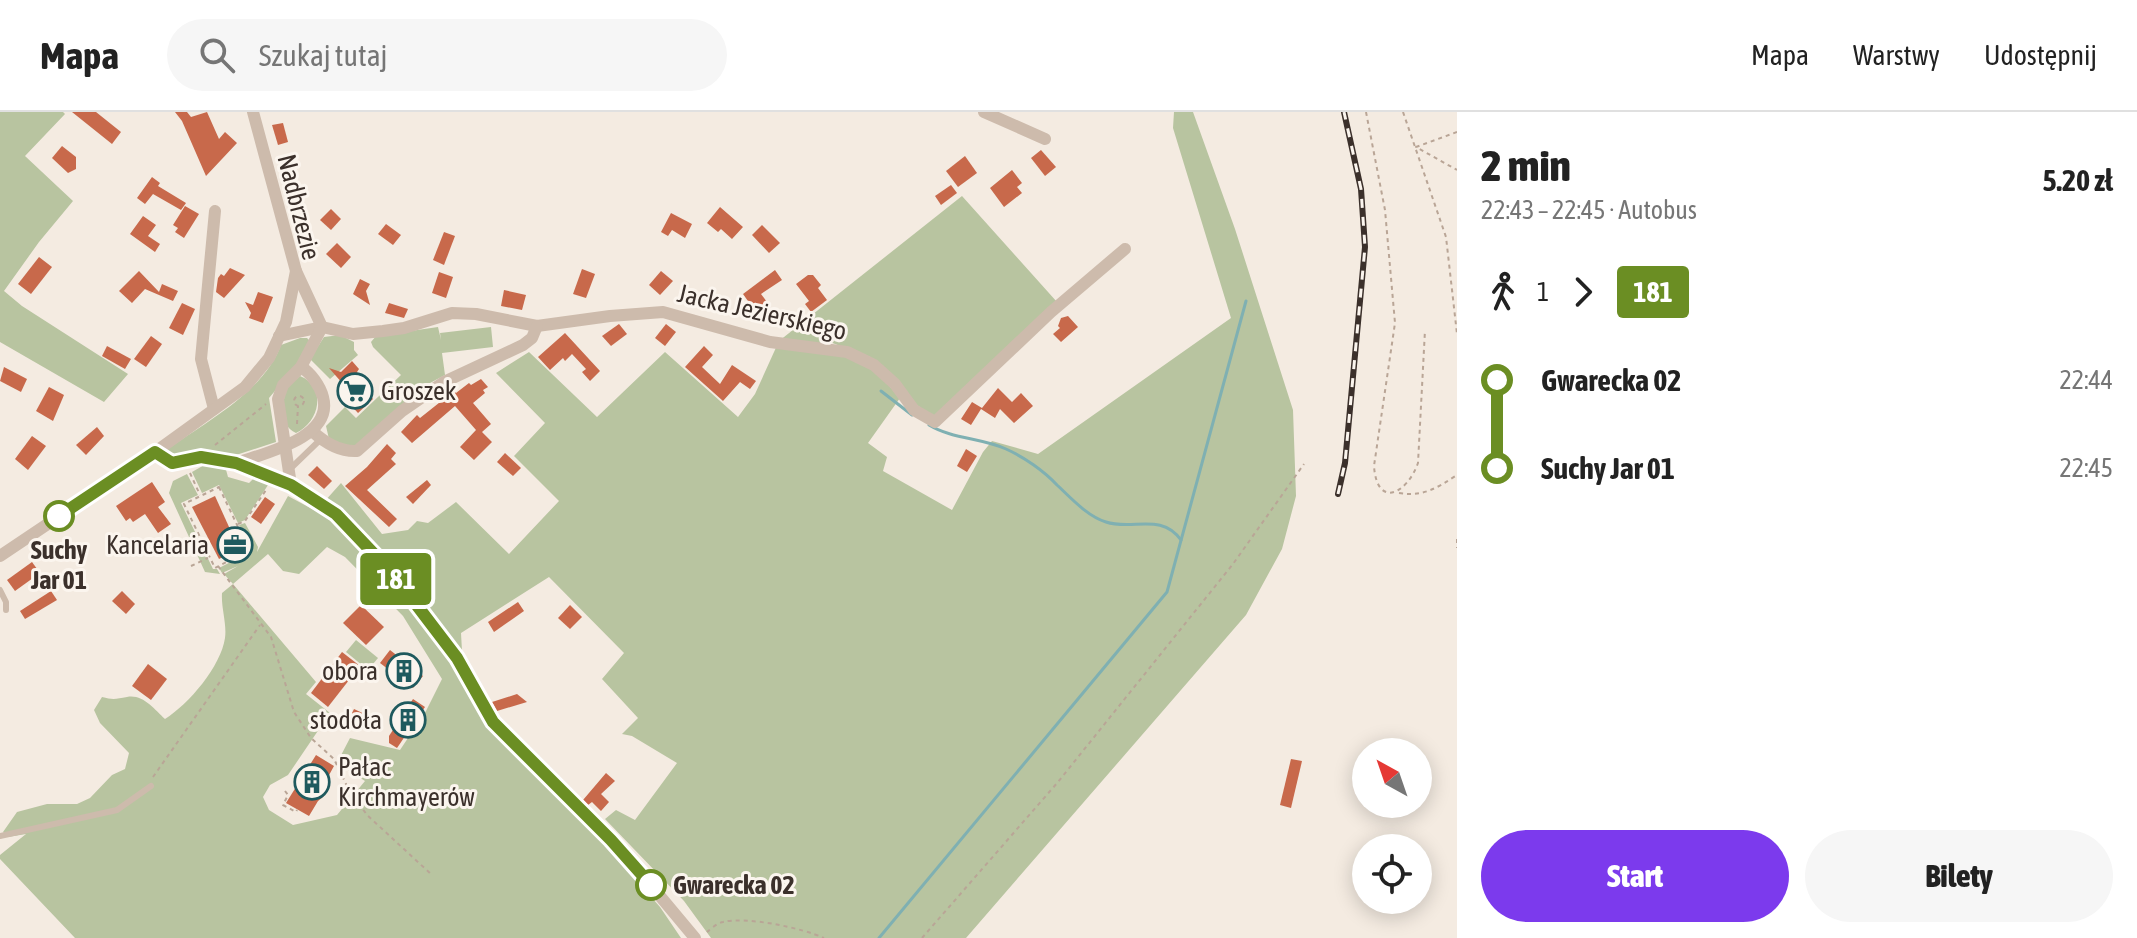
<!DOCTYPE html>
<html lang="pl">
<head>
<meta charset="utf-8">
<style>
  :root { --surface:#fff; --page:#f6f6f6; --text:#222; --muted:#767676; --line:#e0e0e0; --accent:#7c3aed }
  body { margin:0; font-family:"Asap Condensed",sans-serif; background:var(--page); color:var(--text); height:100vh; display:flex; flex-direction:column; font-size:30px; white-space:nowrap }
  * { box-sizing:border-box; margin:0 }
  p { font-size:26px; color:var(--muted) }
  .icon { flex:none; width:44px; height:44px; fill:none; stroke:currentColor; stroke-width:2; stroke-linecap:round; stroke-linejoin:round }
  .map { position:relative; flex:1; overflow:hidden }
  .sheet { display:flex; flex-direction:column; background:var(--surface); width:680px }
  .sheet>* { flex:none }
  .badge { padding:0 16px; border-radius:6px; font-size:28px; line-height:52px }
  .needle { width:52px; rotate:320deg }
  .tools { position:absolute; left:1352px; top:626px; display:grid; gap:16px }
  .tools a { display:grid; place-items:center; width:80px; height:80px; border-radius:50%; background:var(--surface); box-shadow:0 4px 20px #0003; font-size:40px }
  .map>.badge { position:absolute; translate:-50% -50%; box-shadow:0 0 0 4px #fff }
  .legs { display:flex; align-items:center; gap:12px; height:88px; padding:0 24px; font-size:26px }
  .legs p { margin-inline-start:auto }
  .headline { display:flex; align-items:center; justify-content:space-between; height:136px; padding:0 24px }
  h1 { font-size:44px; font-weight:800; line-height:60px }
  .primary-button { display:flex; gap:16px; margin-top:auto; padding:16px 24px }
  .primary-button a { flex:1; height:92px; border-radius:48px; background:var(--accent); color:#fff; font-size:32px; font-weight:800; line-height:92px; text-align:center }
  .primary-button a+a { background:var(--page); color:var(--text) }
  ul { padding:0 24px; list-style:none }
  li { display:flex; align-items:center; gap:28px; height:88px; font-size:30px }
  li i { display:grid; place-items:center; width:12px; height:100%; margin:0 10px; background:currentColor }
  li i::after { content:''; width:20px; height:20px; margin:-10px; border:6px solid; border-radius:50%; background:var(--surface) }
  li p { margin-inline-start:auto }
  li:first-child i { background:linear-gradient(#0000 50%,currentColor 0) }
  li:last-child i { background:linear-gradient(currentColor 50%,#0000 0) }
  header { display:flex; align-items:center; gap:48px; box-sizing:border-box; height:112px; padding:0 40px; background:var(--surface); border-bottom:2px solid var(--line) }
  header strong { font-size:38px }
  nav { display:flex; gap:44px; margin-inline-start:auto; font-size:28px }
  .search { width:560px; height:72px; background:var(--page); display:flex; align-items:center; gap:20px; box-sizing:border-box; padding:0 28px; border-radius:44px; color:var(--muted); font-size:30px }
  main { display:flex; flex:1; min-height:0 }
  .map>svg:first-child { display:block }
  .green { fill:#b8c4a0; fill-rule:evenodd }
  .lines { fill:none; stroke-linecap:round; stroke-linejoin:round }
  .stream { stroke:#7fb0b2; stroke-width:3 }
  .building { fill:#c8694b }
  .path { stroke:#b9a596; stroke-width:2; stroke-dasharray:4 4; stroke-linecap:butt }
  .service { stroke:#cdbbac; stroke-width:6 }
  .minor { stroke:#cdbbac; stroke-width:12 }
  .rail-casing { stroke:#3b302b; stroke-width:6 }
  .rail { stroke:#fbf5ee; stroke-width:3; stroke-dasharray:9; stroke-linecap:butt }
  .line-1-casing { stroke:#fff; stroke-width:18 }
  .line-1 { stroke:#6b8e23; stroke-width:12 }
  .stop-1-dot { fill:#fff; stroke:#6b8e23; stroke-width:4 }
  .labels { text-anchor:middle; stroke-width:6; stroke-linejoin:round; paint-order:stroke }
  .street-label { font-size:26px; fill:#3b302b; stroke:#fbf5ee }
  .poi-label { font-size:26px; fill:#3b302b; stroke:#fbf5ee; text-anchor:end }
  .stop-label { font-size:26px; font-weight:bold; fill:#3b302b; stroke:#fbf5ee }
</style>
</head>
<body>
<header>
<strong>Mapa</strong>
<div class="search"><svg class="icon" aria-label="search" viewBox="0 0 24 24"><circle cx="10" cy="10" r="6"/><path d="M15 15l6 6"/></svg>Szukaj tutaj</div>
<nav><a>Mapa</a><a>Warstwy</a><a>Udostępnij</a></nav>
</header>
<main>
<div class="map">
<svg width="1457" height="826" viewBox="0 0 1457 826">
  <rect width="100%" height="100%" fill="#f4ebe1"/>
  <!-- green -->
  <g class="green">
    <path d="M0 0H63L65 2 25 44 73 89 39 130 4 179 22 194 128 262 104 290 0 230Z"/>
    <path d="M1174 0H1193L1235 117 1293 298 1296 384 1282 437 1246 503 966 826H711L684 789 605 707 616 698 635 708 677 651 632 624 622 622 638 606 602 567 624 541 549 465 461 521 463 557 469 581 497 621 608 736 660 795 681 826H75L0 747V743L26 722 8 725 3 720 17 700 47 692H77L90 686 112 663 125 657 129 641 100 611 94 598 102 585C113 588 116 587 127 585 143 582 154 597 165 607 189 592 221 554 225 526 227 512 221 496 222 481L233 472 224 462 238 454 222 461 219 456 252 439 239 413 245 411 258 435 257 440 288 384 316 399 341 371 382 422 408 418 417 409 428 411 456 390 509 442 559 389 514 344 545 311 496 261 529 240 597 305 665 240 738 305 755 282 779 229 962 84 1057 190 936 306 918 294 870 245 827 229 815 232 872 255 900 286 868 331 887 345 883 359 952 398 983 340 992 329 1038 342 1231 206 1173 16ZM327 435 345 445 403 504 442 567 426 599 400 638 350 626 337 651 365 669 337 703 293 713 269 698 263 685 270 673 288 663 330 601 306 582 316 570 233 472 268 442 283 459 299 462Z"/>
    <path d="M438 215 441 228 440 221 491 215 493 235 442 241 445 263 430 271 431 275 359 334 346 336 329 327 326 314 345 295 356 306 401 263 373 235 371 230 376 224Z"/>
    <path d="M332 224H342L354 230V238L358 243 330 267 310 247 324 225Z"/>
    <path d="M300 226H307L310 229 301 248 269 286 276 330 233 344 201 340 170 345 165 339C204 311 263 281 281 233Z"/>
    <path d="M300 264C327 275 320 310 296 321 278 312 283 293 286 276Z"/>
    <path d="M206 352 219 356 225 354 228 365 249 371 256 364 270 370 245 408 238 411 219 373 202 381 192 360Z"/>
    <path d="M187 362 198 383 181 391 213 457H217L220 462 205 460 169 381 173 369Z"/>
    <path d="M356 528 378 546 368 558 346 540Z"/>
  </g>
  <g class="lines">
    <!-- stream -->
    <g class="stream">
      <path d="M881 279 912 303"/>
      <path d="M929 313C952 327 982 326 1006 337 1024 345 1044 359 1057 373 1071 386 1087 404 1106 410 1132 419 1161 400 1181 428"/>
      <path d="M879 826 1167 480 1246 189"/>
    </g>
  </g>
  <!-- building -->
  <g class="building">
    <path d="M72 0H96L121 20 112 32Z"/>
    <path d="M175 0H187L191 5 207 0 219 27 225 20 237 31 206 64 182 9Z"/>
    <path d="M283 11 288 30 278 33 272 13Z"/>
    <path d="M62 34 76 45V57L68 61 52 46Z"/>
    <path d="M1041 38 1056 55 1045 64 1031 46Z"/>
    <path d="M965 44 977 61 958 75 946 59Z"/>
    <path d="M1012 58 1022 71 1017 75 1022 81 1004 95 990 76Z"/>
    <path d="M152 65 160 71 158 74 186 91 181 98 153 82 145 92 137 86Z"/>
    <path d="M951 73 957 81 941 93 935 84Z"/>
    <path d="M185 94 199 102 184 126 175 120 178 116 173 113Z"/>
    <path d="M720 95 743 115 732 127 721 117 718 120 707 111Z"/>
    <path d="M331 97 341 107 331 118 320 108Z"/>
    <path d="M671 101 692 112 685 126 672 118 668 124 661 120Z"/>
    <path d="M143 104 156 113 148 124 160 132 155 140 130 122Z"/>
    <path d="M386 112 401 123 393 133 378 122Z"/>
    <path d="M762 113 780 131 769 141 752 123Z"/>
    <path d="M444 120 455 124 444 153 433 148Z"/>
    <path d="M337 131 351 145 341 156 326 142Z"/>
    <path d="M39 145 52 155 31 182 18 172Z"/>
    <path d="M230 156 245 163 224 186 216 180 218 166 221 162 224 164Z"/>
    <path d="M582 157 595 162 586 186 573 182Z"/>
    <path d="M775 158 782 168 761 182 767 190 755 199 743 182Z"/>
    <path d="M139 159 159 180 162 172 178 179 173 189 145 177 132 191 119 179Z"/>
    <path d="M661 159 673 169 660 183 649 173Z"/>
    <path d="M439 160 453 165 446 186 432 181Z"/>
    <path d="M808 163H813L821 173 818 176 827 188 811 200 805 192 809 189 796 172Z"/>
    <path d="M360 167 370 172 366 179 370 193 353 182Z"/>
    <path d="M504 178 526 183 522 198 501 194Z"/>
    <path d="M258 180 273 185 263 211 249 206 251 201 245 190 253 193Z"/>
    <path d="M182 191 195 197 183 223 169 216Z"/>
    <path d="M389 191 408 197 404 206 385 201Z"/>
    <path d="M1068 204 1078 215 1061 230 1053 222 1060 216 1058 214 1061 206Z"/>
    <path d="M619 212 627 222 611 234 602 224Z"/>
    <path d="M666 212 676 220 665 234 655 226Z"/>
    <path d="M565 221 600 259 590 269 582 260 586 257 572 242 565 249 563 246 550 258 538 245Z"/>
    <path d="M151 224 162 232 146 255 134 247Z"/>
    <path d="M107 234 131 247 125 257 102 244Z"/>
    <path d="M704 234 713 243 702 255 720 272 732 253 756 269 750 277 740 270 723 289 685 255Z"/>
    <path d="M352 249 359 257 357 260 364 268 360 272 373 287 358 301 344 286 346 283 339 275 343 272 329 256 341 260Z"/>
    <path d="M4 255 27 267 21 280 0 269Z"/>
    <path d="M481 267 488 275 483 278 485 281 473 291 491 312 482 320 492 330 474 348 460 335 476 318 455 294 412 331 401 320 417 303 420 306 454 279 456 281 469 271 471 273Z"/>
    <path d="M49 275 64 283 53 309 36 299Z"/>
    <path d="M998 276 1012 290 1021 281 1033 294 1014 311 1000 297 995 306 981 297 971 313 961 307 972 290 982 296Z"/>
    <path d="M97 315 104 324 86 343 76 333Z"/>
    <path d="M32 324 46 334 28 358 15 347Z"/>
    <path d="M387 332 396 341 391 347 396 352 367 378 397 407 389 415 345 374 367 355Z"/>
    <path d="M966 337 977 344 967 360 957 354Z"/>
    <path d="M505 341 521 356 513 364 497 350Z"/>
    <path d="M317 354 332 369 324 377 308 363Z"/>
    <path d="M427 368 431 373 413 392 406 385Z"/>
    <path d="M152 370 165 390 158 395 171 412 158 421 145 402 133 410 130 406 126 409 116 394Z"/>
    <path d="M215 384 239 437 219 447 192 395Z"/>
    <path d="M265 385 275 392 261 412 251 405Z"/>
    <path d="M32 450 40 461 15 479 7 468Z"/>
    <path d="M51 479 57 488 25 507 20 499Z"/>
    <path d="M122 479 135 492 126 502 112 489Z"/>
    <path d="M518 490 524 499 494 520 488 510Z"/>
    <path d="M361 493 384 515 366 533 343 511Z"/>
    <path d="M570 493 582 505 570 517 558 506Z"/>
    <path d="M390 538 423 564 413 576 380 551Z"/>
    <path d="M342 540 360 554 328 595 311 581Z"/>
    <path d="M148 552 167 567 151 588 132 574Z"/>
    <path d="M517 582 527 590 497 599 492 590Z"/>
    <path d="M413 587 425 595 397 636 389 631V624Z"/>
    <path d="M354 597 369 604 362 618 354 615 357 610 349 607Z"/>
    <path d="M316 643 334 654 322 676 324 684 318 689 309 704 286 691Z"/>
    <path d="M1291 647 1302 649 1291 696 1280 693Z"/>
    <path d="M606 661 615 669 601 682 609 690 601 699 592 690 588 693 583 688Z"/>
  </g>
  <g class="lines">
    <!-- path -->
    <g class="path">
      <path d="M1366 0 1385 98 1395 211 1374 354C1377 397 1407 382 1418 351L1425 218"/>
      <path d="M1403 0 1446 125 1457 222"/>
      <path d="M1457 20 1416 35 1457 58"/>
      <circle cx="299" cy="289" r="5"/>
      <path d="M297 312 298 294"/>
      <path d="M215 333 266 292"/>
      <path d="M190 361 200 383"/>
      <path d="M219 375 249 438 215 456 184 392Z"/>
      <path d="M1399 381C1423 385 1437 376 1457 363"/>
      <path d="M238 412 245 409 266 378"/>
      <path d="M1457 427V436"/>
      <path d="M191 454 208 446"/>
      <path d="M218 454 271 525 294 600 311 626 334 647 348 676 367 703 432 763"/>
      <path d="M153 665 260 513"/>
      <path d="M285 679 288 683 283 693 296 700 297 698"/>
      <path d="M707 820C711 817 717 811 723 810 746 804 802 816 824 826"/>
      <path d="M922 826 1058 670 1233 452 1304 352"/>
    </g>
    <!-- service -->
    <g class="service">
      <path d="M290 357 321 327"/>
      <path d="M0 478 6 490V498"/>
      <path d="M0 724 117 698 151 674"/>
    </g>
    <!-- minor -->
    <g class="minor">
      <path d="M984 0 1045 27"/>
      <path d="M279 224 322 215 353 222 383 219 404 216 452 201 476 202 537 214 610 204 663 200 770 230 847 240 874 253 895 272 914 298 935 310 1051 200 1125 137"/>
      <path d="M214 297 201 247 215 99"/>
      <path d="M312 319C324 330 340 340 357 339L402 299 444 270 523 233 532 226 537 214"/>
      <path d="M155 340 172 351 201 345 236 351 291 373 336 402 393 462 457 546 493 610 629 747 695 826"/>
      <path d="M237 351C264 341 334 326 323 285 320 274 311 261 301 255L322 215 296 159"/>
      <path d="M291 373 278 287 283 273 301 255"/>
      <path d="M0 444 155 340 245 275 269 246 286 210 296 159 253 0"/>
    </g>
    <defs>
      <path id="rail" d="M1338 382 1345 351 1365 135 1361 77 1344 0"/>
    </defs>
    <!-- rail casing -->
    <use href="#rail" class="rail-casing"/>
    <!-- rail -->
    <use href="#rail" class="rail"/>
  </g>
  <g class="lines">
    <defs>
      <path id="line-1" d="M59 404 155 340 172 351 201 345 236 351 291 373 336 402 393 462 457 546 493 610 611 728 651 773"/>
    </defs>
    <!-- line-1 casing -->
    <use href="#line-1" class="line-1-casing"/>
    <!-- line-1 -->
    <use href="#line-1" class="line-1"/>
  </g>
  <!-- icons -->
  <defs>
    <symbol id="supermarket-ring" viewBox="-11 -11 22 22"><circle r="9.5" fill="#fbf5ee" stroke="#1f5a5e" stroke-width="1.5"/><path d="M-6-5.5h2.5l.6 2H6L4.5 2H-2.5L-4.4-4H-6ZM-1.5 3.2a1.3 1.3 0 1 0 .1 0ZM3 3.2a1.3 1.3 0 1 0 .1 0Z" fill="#1f5a5e"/></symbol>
    <symbol id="office-ring" viewBox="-11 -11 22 22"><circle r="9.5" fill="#fbf5ee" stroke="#1f5a5e" stroke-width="1.5"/><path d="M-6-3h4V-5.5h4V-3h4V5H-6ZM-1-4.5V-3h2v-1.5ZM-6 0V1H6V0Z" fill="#1f5a5e"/></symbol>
    <symbol id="building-ring" viewBox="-11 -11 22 22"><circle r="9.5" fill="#fbf5ee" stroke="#1f5a5e" stroke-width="1.5"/><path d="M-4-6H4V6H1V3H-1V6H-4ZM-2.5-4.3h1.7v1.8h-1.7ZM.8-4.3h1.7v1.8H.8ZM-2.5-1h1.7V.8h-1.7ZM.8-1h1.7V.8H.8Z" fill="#1f5a5e"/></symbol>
  </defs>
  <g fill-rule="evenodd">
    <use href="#supermarket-ring" x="335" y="259" width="40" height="40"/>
    <use href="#office-ring" x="215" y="413" width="40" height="40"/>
    <use href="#building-ring" x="384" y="539" width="40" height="40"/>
    <use href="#building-ring" x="388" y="588" width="40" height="40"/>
    <use href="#building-ring" x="292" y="650" width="40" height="40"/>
  </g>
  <!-- markers -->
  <g class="stop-1-dot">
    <circle cx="59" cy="404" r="14"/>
    <circle cx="651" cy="773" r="14"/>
  </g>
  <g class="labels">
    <!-- street labels -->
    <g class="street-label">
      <text transform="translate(299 95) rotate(76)" y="9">Nadbrzezie</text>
      <text transform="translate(762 200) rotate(13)" y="9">Jacka Jezierskiego</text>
    </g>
    <!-- poi labels -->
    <g class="poi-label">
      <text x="381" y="288" text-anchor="start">Groszek</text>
      <text x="209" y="442">Kancelaria</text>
      <text x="378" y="568">obora</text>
      <text x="382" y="617">stodoła</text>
      <text x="338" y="664" text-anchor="start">Pałac<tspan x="338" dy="30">Kirchmayerów</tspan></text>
    </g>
    <!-- stop labels -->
    <g class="stop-label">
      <text x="59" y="447">Suchy<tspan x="59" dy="30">Jar 01</tspan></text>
      <text x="673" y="782" text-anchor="start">Gwarecka 02</text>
    </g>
  </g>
</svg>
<div class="tools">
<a><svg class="needle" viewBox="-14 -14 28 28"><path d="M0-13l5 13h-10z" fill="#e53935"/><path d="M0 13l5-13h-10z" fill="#767676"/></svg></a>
<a><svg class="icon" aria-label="locate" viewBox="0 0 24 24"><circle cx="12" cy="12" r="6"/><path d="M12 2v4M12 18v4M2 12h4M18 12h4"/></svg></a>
</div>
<b class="badge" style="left:396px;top:467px;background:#6b8e23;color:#fff">181</b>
</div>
<section class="sheet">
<div class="headline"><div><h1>2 min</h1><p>22:43 – 22:45 · Autobus</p></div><b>5.20 zł</b></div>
<div class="legs"><svg class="icon" aria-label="walk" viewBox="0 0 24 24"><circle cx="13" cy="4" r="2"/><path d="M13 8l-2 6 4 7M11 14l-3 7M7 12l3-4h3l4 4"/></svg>1<svg class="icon" aria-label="forward" viewBox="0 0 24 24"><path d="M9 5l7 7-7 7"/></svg><b class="badge" style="background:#6b8e23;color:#fff">181</b></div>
<ul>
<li><i style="color:#6b8e23"></i><b>Gwarecka 02</b><p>22:44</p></li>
<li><i style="color:#6b8e23"></i><b>Suchy Jar 01</b><p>22:45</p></li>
</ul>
<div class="primary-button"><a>Start</a><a>Bilety</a></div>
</section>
</main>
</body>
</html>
